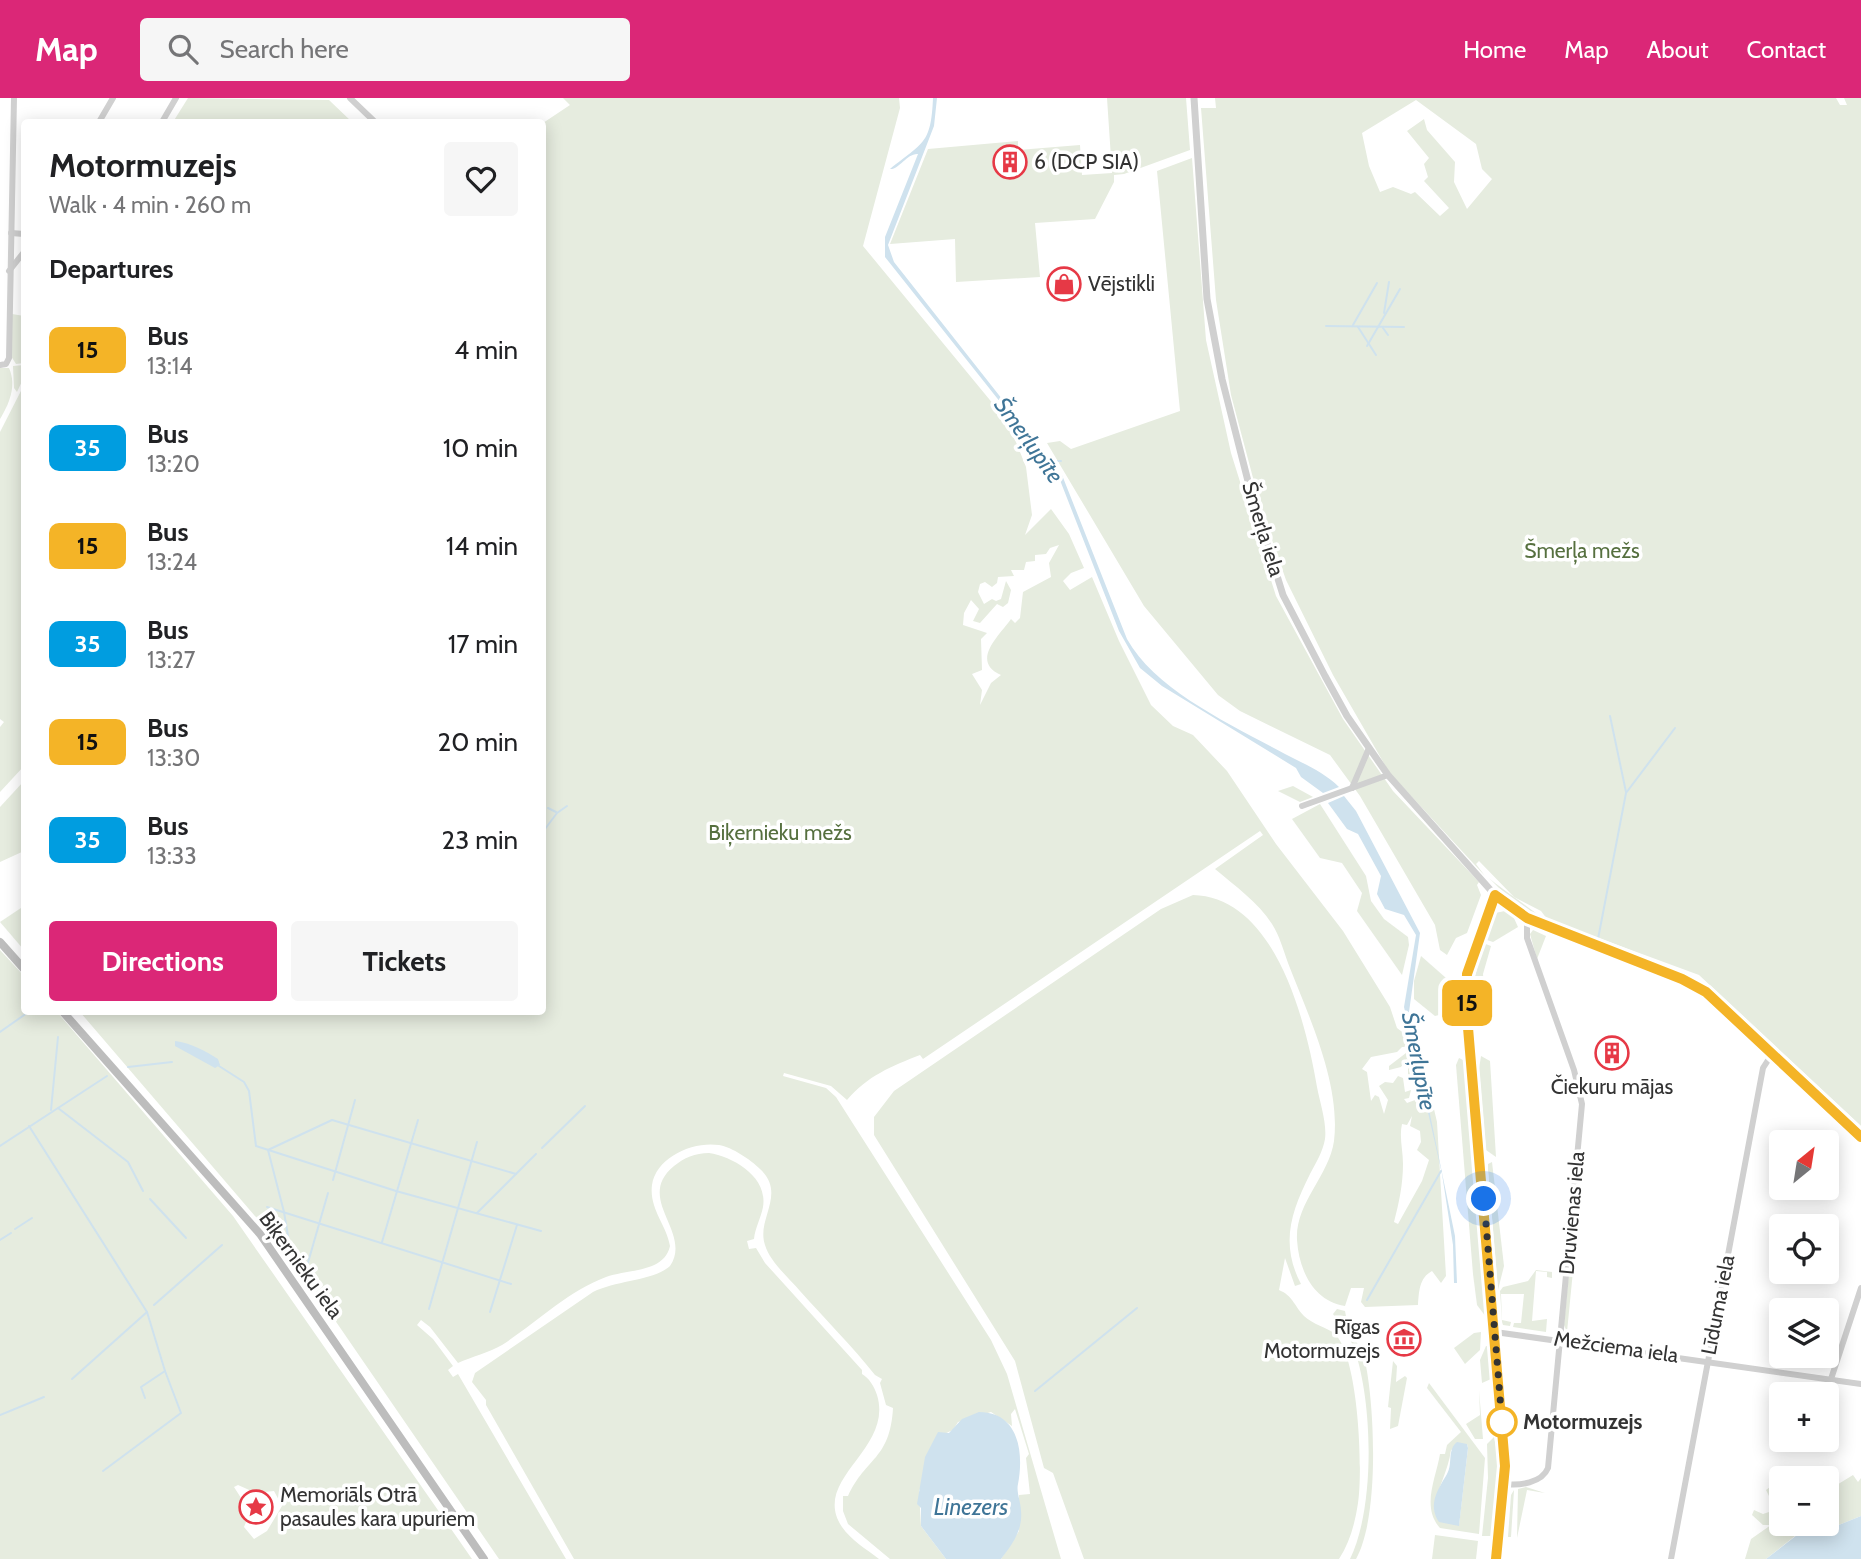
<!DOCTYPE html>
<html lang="en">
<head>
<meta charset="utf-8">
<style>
  :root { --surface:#fff; --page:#f6f6f6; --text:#202124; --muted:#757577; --accent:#db2777 }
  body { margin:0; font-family:Cabin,sans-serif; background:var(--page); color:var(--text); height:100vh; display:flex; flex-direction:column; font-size:26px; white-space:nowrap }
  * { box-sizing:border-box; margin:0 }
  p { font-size:23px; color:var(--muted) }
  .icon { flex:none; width:38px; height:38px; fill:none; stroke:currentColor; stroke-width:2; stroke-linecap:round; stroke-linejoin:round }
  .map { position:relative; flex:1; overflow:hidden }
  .panel { position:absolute; left:21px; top:21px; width:525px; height:896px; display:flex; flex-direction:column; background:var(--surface); border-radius:7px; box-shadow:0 4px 18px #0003 }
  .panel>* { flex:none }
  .badge { padding:0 14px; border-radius:10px; font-size:24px; line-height:46px }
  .needle { width:46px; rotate:30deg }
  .controls { position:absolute; left:1769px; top:1032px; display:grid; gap:14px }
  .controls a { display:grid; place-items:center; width:70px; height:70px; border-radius:7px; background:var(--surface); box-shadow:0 4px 18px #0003; font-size:35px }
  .you { position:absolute; width:35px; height:35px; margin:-18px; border:5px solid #fff; border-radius:50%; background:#1a73e8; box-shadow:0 0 0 10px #1a73e833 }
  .map>.badge { position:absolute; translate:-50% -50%; box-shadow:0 0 0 4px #fff }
  h2 { padding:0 28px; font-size:26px; line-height:63px }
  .round { display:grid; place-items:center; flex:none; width:74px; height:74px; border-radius:7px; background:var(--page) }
  .head { display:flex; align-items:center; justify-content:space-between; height:119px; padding:0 28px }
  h1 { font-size:33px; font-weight:700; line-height:52px }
  .cta { display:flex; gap:14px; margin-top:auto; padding:14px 28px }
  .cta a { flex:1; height:80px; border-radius:7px; background:var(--accent); color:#fff; font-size:28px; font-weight:700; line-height:80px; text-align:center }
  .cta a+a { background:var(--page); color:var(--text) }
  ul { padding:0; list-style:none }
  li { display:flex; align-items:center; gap:21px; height:98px; padding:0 28px }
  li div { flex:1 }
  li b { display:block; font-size:26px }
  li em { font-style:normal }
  li .badge { min-width:77px; font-weight:700; text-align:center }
  header { display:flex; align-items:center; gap:42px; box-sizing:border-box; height:98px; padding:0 35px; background:var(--accent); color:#fff }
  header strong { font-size:33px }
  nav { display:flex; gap:38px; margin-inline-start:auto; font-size:24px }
  .search { width:490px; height:63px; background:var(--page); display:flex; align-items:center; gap:18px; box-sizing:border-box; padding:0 24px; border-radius:7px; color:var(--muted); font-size:26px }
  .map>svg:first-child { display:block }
  .green { fill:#e6ecdf; fill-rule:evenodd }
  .water { fill:#cfe2ee }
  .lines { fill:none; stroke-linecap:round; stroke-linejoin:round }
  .stream { stroke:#cfe2ee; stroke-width:2 }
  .minor { stroke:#d0d0d0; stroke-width:6 }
  .tertiary { stroke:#d0d0d0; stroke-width:7 }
  .secondary { stroke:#bdbdbd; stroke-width:8 }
  .line-casing { stroke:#fff; stroke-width:16 }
  .line { stroke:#f4b427; stroke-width:10 }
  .walk { stroke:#333; stroke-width:7; stroke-dasharray:0 12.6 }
  .stop-dot { fill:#fff; stroke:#f4b427; stroke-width:3.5 }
  .labels { text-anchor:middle; stroke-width:7; stroke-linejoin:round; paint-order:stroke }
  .poi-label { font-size:21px; fill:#333; stroke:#fff; text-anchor:start }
  .street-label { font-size:21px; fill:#333; stroke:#fff }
  .park-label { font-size:21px; fill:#56703f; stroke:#fff }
  .stop-label { font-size:21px; font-weight:bold; fill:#333; stroke:#fff; text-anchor:start }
  .water-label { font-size:23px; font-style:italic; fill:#3f7597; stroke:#fff }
</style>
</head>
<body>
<header>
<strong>Map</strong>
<div class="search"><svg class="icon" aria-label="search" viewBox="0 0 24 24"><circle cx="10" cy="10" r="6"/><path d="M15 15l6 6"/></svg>Search here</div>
<nav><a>Home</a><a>Map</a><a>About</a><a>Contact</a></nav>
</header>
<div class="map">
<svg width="1861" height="1461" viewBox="0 0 1861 1461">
  <rect width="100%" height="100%" fill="#fff"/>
  <!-- green -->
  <g class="green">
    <path d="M188 0 329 2 352 24H173Z"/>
    <path d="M563 0H899L900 10 863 148 1008 324 1026 369 1032 417 1025 437 1051 411 1069 436 1084 470 1071 475 1063 483 1070 492 1092 479 1119 543 1151 607 1173 628 1193 637 1227 673 1276 746 1343 833 1390 909 1397 930 1419 947 1437 1024 1446 1178 1441 1185 1432 1173C1419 1180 1419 1194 1418 1207L1365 1209 1361 1204 1364 1190H1351L1345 1208C1313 1203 1299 1172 1297 1142 1295 1105 1329 1078 1334 1043 1341 985 1308 917 1288 865 1283 851 1280 839 1272 826 1258 804 1235 788 1215 771L1263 737 1260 733 923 961 920 957C892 968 867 978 847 1002L831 988 784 975 783 978 826 990 836 999 991 1242 1007 1276 1061 1461H1001L1019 1433V1397L1030 1396 1026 1360 1029 1356 1015 1311 1011 1316 1012 1328 991 1314 958 1324 953 1332 944 1336 919 1393 921 1428 946 1461H890L848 1426 843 1413V1398H848C866 1359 890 1362 893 1310L886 1307 880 1285 882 1281 875 1277C852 1248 825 1221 800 1193 789 1180 770 1164 765 1147 756 1121 787 1096 760 1071 751 1062 732 1049 719 1047 693 1043 656 1059 652 1087 649 1111 666 1126 670 1148 664 1175 628 1171 606 1179 568 1193 536 1225 502 1247 490 1254 471 1259 458 1265L430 1229 421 1222 417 1227 433 1241 453 1268 448 1272 453 1279 458 1276 566 1461H499L297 1167 80 914H542L543 25 570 7ZM1059 447 1049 465 1051 479 1023 494 1020 520 1015 525 1011 521C999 538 970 563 1001 577L991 585 980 607 982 592 972 576 982 572 981 541 987 535 963 527 964 515 971 502 979 511 973 523 980 525 997 506 1003 509 1008 505 1011 492 1006 483 1001 501 996 503 992 501 984 506 978 494 980 486 985 484 992 489 997 485 998 479 1014 478 1011 472H1024L1026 464 1035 463V457L1046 456 1050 450ZM1402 949H1406V955L1389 968V972L1401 969 1405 963 1413 972 1408 969V983L1412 985 1415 980V1002L1407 1005 1404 1001 1409 1000 1411 992 1405 994 1403 980 1398 978 1393 985 1385 984 1379 988 1388 1002 1384 1016 1379 999 1375 997 1371 1003 1367 974 1362 971 1371 959 1397 954ZM1412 1018 1410 1028 1420 1033 1421 1044 1417 1052 1429 1062 1422 1083 1398 1126 1394 1124C1399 1105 1403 1086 1403 1066 1403 1052 1399 1039 1402 1026L1407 1027Z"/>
    <path d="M1107 0H1186L1190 52 1124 76 1114 77V84L1095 121 1035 125 1040 179 956 184 955 141 890 146 928 51 1018 43V52L1080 47 1082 77 1112 75Z"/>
    <path d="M1215 0H1836L1840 7H1847L1844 0H1861V1028L1699 877 1547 821 1541 813 1514 799 1479 763 1476 766 1485 778 1389 674 1333 577 1286 482 1261 410 1231 297 1216 202 1201 10H1216ZM1416 2 1476 46 1482 71 1492 81 1467 111 1454 84 1455 64 1427 32 1424 21 1407 33 1429 60 1424 66 1428 79 1424 83 1449 110 1440 118 1415 94 1411 96 1393 89 1380 94 1369 68 1362 35Z"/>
    <path d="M1192 60 1206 242 1231 355 1276 498 1343 621 1393 693 1479 784 1477 787 1481 797 1467 835 1456 840 1447 857 1440 852 1435 827 1360 698 1330 657 1240 613 1218 597 1144 508 1047 345 1060 343 1071 351 1180 313 1157 73Z"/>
    <path d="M12 216 24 218V265L16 266 11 258Z"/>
    <path d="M24 267V279L17 294 14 290 13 268Z"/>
    <path d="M0 270H9C17 288 9 306 0 321Z"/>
    <path d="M24 287V668L0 694V629L4 624 0 621V334Z"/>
    <path d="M24 683V753L0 764V709Z"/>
    <path d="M1293 688 1313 699 1300 704 1278 693Z"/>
    <path d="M1320 706 1366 778 1371 803 1384 821 1408 839 1409 847 1402 877 1357 813 1362 795 1342 765 1320 760 1292 721Z"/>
    <path d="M1489 780C1500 790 1541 817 1543 822L1514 805Z"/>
    <path d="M1193 797C1276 799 1306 925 1317 989 1320 1005 1327 1025 1325 1041 1323 1053 1316 1065 1310 1076 1291 1114 1280 1146 1301 1186L1295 1188 1285 1160 1279 1192C1293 1198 1293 1206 1304 1218 1312 1226 1328 1230 1335 1236 1359 1260 1363 1373 1358 1405 1355 1425 1350 1444 1339 1461H1084L1053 1375 1044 1370 1015 1263 874 1037V1019L894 993 1161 811Z"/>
    <path d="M24 808V852L0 824Z"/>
    <path d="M1505 813 1513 818 1518 829 1493 844 1484 841 1495 815Z"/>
    <path d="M1533 832 1546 838 1537 861 1530 836Z"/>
    <path d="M1483 845 1491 848 1483 876 1487 921 1479 931 1472 892Z"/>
    <path d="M0 852 24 878V914H57L233 1118 472 1461H0ZM238 1387 256 1395 274 1393 282 1408 267 1433 254 1441 244 1429 250 1414 234 1389Z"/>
    <path d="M1421 858 1446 880 1443 916 1435 918 1414 901V883Z"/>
    <path d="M1481 958 1490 963 1496 1059 1486 1052 1479 971Z"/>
    <path d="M1459 960 1465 963 1486 1219 1477 1207 1473 1176 1456 967Z"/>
    <path d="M709 1055C734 1059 768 1079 763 1109 761 1120 755 1130 754 1141L747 1143 749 1151 756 1150 765 1165 862 1272V1276C869 1280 874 1288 877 1297 894 1352 810 1381 842 1429 851 1442 866 1451 879 1461H574L486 1307V1302L472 1284 475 1275 593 1194C617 1182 653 1183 670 1168 693 1134 634 1101 674 1068 684 1060 695 1055 709 1055Z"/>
    <path d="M1492 1064 1504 1168 1498 1192 1488 1072V1066Z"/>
    <path d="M1573 1132H1577L1567 1234 1564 1227Z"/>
    <path d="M1536 1172 1552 1174V1180L1547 1179V1174L1536 1173 1532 1223 1547 1221 1546 1234 1513 1229 1514 1225H1521L1524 1196H1501L1502 1222 1511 1224 1510 1228 1503 1227 1502 1224 1500 1193 1503 1189 1528 1183Z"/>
    <path d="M1337 1211 1345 1213C1347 1232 1362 1249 1366 1268 1375 1314 1379 1420 1356 1461H1350C1375 1410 1373 1307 1355 1253 1351 1240 1341 1228 1333 1216Z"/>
    <path d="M1481 1234 1480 1252 1465 1266 1454 1250 1474 1235Z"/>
    <path d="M1486 1248H1489L1491 1281 1482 1285 1480 1262Z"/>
    <path d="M1393 1263 1397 1268 1396 1284 1405 1278 1407 1280 1398 1328 1390 1331 1391 1310 1388 1309Z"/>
    <path d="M1429 1285 1485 1360 1479 1436 1440 1430C1421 1409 1436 1380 1440 1356H1445L1447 1347 1461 1334 1427 1290ZM1467 1346 1468 1350 1459 1427 1434 1412C1437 1390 1448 1374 1451 1352Z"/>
    <path d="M1479 1292 1483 1341H1475L1466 1326 1480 1317Z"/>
    <path d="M1494 1339C1502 1372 1496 1405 1492 1438H1482L1488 1380 1487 1346Z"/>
    <path d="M1787 1376 1790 1381H1782L1781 1397 1770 1400 1766 1392Z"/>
    <path d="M1853 1377 1858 1384 1861 1380V1418L1824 1433 1795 1438 1766 1461H1745L1751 1441 1771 1427H1763L1752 1417 1754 1412 1763 1416 1772 1413 1775 1419 1781 1414 1782 1426H1827V1393Z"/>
    <path d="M1526 1389 1545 1395 1527 1392 1517 1440 1518 1391Z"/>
    <path d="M1514 1392 1511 1439H1508L1511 1397Z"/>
    <path d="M1435 1437 1478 1443 1476 1461H1432Z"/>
  </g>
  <!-- water -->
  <g class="water">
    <path d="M933 0H937L934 28 888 147 894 164 1062 377 1127 541C1156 593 1232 627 1285 656 1304 666 1324 674 1339 689L1323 695 1301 679 1296 670 1162 588 1140 570 1119 533 1058 377 885 159V139L918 56C907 55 899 72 890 71 923 44 931 47 933 0Z"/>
    <path d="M1344 698 1356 713 1420 835 1409 914 1455 1138 1457 1185H1454L1453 1147 1442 1076 1404 909 1416 837 1404 817 1385 811 1377 796 1381 778 1358 736 1347 731 1328 705Z"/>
    <path d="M175 943C191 945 205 953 218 961L220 967 215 970 175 948Z"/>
    <path d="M979 1314C1019 1314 1024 1355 1018 1386 1016 1394 1021 1404 1021 1413 1023 1432 1012 1447 1001 1461H946L921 1428V1410L917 1406 925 1359 938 1334 949 1335 962 1321Z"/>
    <path d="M1457 1344 1467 1346 1468 1350 1459 1428 1439 1424C1427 1406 1439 1390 1447 1376 1453 1366 1447 1352 1457 1344Z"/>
    <path d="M1861 1418V1461H1766L1797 1437 1824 1433Z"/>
  </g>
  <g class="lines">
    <!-- stream -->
    <g class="stream">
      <path d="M1384 215 1389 184"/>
      <path d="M1353 227 1377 185"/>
      <path d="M1326 228 1404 229"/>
      <path d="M1358 229 1376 257"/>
      <path d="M1383 230 1388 237"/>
      <path d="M1367 248 1400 191"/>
      <path d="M1053 363H1061"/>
      <path d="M1610 618 1626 694"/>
      <path d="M548 710 556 714"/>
      <path d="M542 735 557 715 567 708"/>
      <path d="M1598 841 1626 695 1675 630"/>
      <path d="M0 934 27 915"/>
      <path d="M219 968 244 984 249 993 256 1048 396 1093 541 1133"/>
      <path d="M128 969 172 964"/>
      <path d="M58 1010 128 1064 143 1093"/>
      <path d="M51 1012 58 939"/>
      <path d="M29 1028 147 1214 165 1273"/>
      <path d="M0 1048 107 978"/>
      <path d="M542 1050 585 1008"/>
      <path d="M333 1082 355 1002"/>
      <path d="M150 1101 186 1140"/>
      <path d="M267 1109 511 1186"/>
      <path d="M477 1115 536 1056"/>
      <path d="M15 1131 32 1120"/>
      <path d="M0 1142 11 1135"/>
      <path d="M382 1144 418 1022"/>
      <path d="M291 1156 284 1114 268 1052 332 1022 516 1076"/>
      <path d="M307 1168 328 1095"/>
      <path d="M1367 1202 1441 1073"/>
      <path d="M154 1207 222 1147"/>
      <path d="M429 1211 477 1044"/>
      <path d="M490 1214 517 1127"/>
      <path d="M72 1281 147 1214"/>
      <path d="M1035 1293 1137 1210"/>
      <path d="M0 1317 44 1299"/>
      <path d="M103 1373 181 1315 165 1273 141 1289 145 1300"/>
    </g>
    <!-- minor -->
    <g class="minor">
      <path d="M350 0 375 24"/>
      <path d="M99 24 113 0"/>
      <path d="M162 24 176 0"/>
      <path d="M11 135 24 136"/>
      <path d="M9 173 24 154"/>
      <path d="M0 267 6 266 9 260 14 0"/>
      <path d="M1352 690 1369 650"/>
      <path d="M1302 708 1388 677"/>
      <path d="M1495 1234 1861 1286"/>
      <path d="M1831 1281 1861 1190"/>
      <path d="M1505 1386C1519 1388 1542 1385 1548 1370L1582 1006 1574 972 1527 840V819"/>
      <path d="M1671 1461 1763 970 1772 956"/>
    </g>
    <!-- tertiary -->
    <g class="tertiary">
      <path d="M1194 0 1207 201 1222 281 1250 391 1283 497 1325 578 1347 618 1388 677 1495 797 1527 819 1682 882 1706 894 1861 1039"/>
      <path d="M1495 797 1467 876V906L1505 1368 1496 1461"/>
    </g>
    <!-- secondary -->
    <g class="secondary">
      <path d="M0 844 24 871"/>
      <path d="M63 914 260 1136 484 1461"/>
    </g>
  </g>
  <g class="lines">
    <defs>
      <path id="line" d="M1496 1461 1505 1368 1466 906 1467 876 1495 797 1527 820 1682 881 1706 894 1861 1039"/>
    </defs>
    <!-- line casing -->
    <use href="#line" class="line-casing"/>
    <!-- line -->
    <use href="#line" class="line"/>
    <!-- walk -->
    <path class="walk" d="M1484 1101 1502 1324"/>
  </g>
  <!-- icons -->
  <defs>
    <symbol id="building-ring" viewBox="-11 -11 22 22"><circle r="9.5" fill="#fff" stroke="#e63946" stroke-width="1.5"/><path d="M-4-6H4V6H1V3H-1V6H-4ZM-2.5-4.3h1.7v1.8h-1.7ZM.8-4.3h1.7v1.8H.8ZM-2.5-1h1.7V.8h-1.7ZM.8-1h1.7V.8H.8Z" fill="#e63946"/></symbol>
    <symbol id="shop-ring" viewBox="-11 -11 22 22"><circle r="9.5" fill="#fff" stroke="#e63946" stroke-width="1.5"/><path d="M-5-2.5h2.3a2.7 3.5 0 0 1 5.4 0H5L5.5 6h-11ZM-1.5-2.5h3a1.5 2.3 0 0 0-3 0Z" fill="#e63946"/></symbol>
    <symbol id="museum-ring" viewBox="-11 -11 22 22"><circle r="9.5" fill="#fff" stroke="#e63946" stroke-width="1.5"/><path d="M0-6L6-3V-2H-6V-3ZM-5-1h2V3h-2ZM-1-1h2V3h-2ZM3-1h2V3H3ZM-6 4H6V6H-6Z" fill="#e63946"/></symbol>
    <symbol id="sight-ring" viewBox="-11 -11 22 22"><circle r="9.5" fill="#fff" stroke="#e63946" stroke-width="1.5"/><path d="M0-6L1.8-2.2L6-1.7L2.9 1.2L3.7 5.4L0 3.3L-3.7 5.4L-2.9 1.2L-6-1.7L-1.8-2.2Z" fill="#e63946"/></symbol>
  </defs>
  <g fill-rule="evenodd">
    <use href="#building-ring" x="991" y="45" width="38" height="38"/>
    <use href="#shop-ring" x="1045" y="167" width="38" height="38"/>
    <use href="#building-ring" x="1593" y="936" width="38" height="38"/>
    <use href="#museum-ring" x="1385" y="1222" width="38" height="38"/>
    <use href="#sight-ring" x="237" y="1390" width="38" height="38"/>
  </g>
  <!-- markers -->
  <circle class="stop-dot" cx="1502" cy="1324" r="14"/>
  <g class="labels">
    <!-- poi labels -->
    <g class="poi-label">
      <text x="1034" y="71">6 (DCP SIA)</text>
      <text x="1088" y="193">Vējstikli</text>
      <text x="1612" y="996" text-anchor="middle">Čiekuru mājas</text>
      <text x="1380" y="1236" text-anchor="end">Rīgas<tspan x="1380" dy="24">Motormuzejs</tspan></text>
      <text x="280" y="1404">Memoriāls Otrā<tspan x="280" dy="24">pasaules kara upuriem</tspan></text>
    </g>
    <!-- street labels -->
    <g class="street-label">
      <text transform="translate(1263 431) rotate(73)" y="7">Šmerļa iela</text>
      <text transform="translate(1572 1115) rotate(-85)" y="7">Druvienas iela</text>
      <text transform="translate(301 1167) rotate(54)" y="7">Biķernieku iela</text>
      <text transform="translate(1718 1207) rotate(-79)" y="7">Līduma iela</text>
      <text transform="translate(1616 1249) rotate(8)" y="7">Mežciema iela</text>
    </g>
    <!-- park labels -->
    <g class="park-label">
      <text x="1582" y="460">Šmerļa mežs</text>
      <text x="780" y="742">Biķernieku mežs</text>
    </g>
    <!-- stop labels -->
    <g class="stop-label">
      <text x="1523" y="1331">Motormuzejs</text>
    </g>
    <!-- water labels -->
    <g class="water-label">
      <text transform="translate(1029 342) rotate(54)" y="8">Šmerļupīte</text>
      <text transform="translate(1419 963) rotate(79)" y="8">Šmerļupīte</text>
      <text x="971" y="1417">Linezers</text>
    </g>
  </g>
</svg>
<div class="controls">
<a><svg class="needle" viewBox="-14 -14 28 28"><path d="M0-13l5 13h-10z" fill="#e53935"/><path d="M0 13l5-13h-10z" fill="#757577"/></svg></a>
<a><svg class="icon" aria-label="locate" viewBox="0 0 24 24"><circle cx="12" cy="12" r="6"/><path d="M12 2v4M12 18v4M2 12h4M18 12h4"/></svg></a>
<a><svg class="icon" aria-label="layers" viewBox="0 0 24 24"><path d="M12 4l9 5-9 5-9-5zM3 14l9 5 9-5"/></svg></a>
<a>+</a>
<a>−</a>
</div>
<div class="you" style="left:1484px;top:1101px"></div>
<b class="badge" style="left:1467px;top:905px;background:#f4b427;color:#111">15</b>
<section class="panel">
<div class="head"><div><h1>Motormuzejs</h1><p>Walk · 4 min · 260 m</p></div><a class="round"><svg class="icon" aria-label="heart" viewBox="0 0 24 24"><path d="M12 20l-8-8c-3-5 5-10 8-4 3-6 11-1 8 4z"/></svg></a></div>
<h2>Departures</h2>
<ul>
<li><span class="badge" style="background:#f4b427;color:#111">15</span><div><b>Bus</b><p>13:14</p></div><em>4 min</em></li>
<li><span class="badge" style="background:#009de0;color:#fff">35</span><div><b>Bus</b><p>13:20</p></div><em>10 min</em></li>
<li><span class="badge" style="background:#f4b427;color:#111">15</span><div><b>Bus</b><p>13:24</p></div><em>14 min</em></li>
<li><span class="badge" style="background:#009de0;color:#fff">35</span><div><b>Bus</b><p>13:27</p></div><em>17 min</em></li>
<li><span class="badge" style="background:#f4b427;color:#111">15</span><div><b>Bus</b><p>13:30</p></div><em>20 min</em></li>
<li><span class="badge" style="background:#009de0;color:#fff">35</span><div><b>Bus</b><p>13:33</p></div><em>23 min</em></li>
</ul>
<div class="cta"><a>Directions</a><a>Tickets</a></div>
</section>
</div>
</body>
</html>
